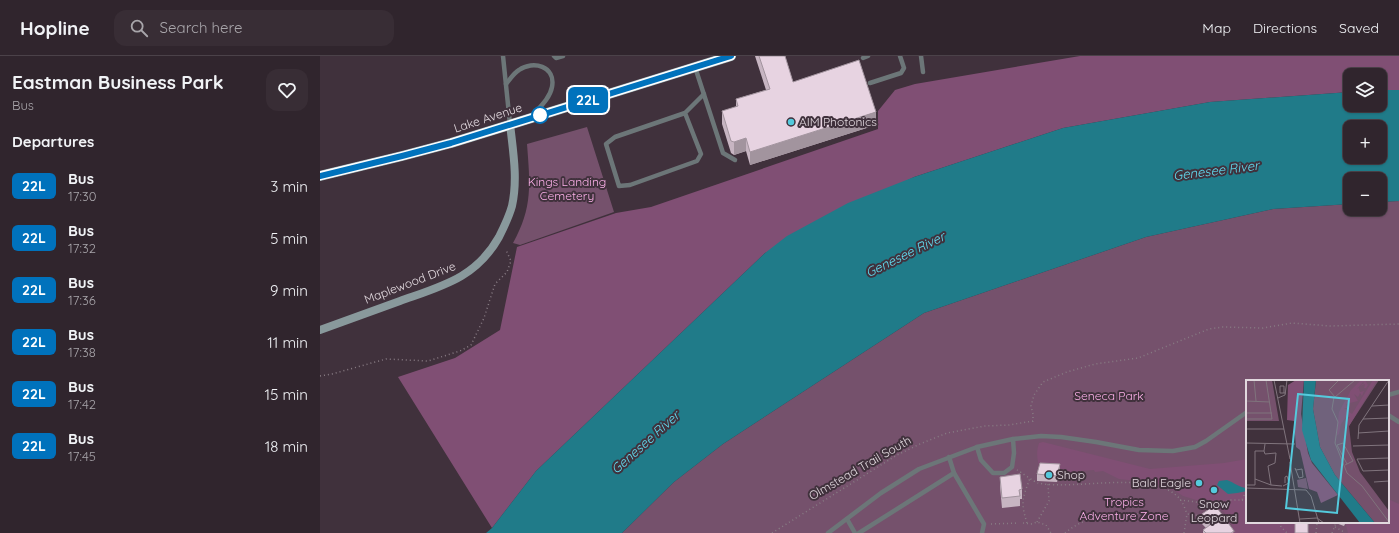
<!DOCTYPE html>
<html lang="en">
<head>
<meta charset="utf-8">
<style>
  :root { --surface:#30252d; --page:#382d35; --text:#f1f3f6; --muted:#a8a5aa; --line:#4b4249 }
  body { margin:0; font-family:Quicksand,sans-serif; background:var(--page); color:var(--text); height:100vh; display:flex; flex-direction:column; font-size:15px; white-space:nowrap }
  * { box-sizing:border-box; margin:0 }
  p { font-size:13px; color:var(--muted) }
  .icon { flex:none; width:22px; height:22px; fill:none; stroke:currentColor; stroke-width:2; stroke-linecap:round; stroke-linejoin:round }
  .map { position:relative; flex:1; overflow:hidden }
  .panel { display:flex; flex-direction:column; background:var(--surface); width:320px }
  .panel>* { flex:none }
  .badge { padding:0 8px; border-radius:6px; font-size:14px; line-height:26px }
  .fabs { position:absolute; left:1023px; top:12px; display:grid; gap:8px }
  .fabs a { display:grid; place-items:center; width:44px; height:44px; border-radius:8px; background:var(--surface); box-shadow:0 1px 3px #0004,0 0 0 1px var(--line); font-size:20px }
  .map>.badge { position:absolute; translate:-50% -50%; box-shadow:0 0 0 2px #fff }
  h2 { padding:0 12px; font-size:15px; line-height:36px }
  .round { display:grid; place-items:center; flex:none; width:42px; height:42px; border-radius:12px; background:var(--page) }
  .overview { display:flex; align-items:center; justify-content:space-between; height:68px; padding:0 12px }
  h1 { font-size:19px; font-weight:700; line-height:30px }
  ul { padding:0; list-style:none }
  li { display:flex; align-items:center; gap:12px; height:52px; padding:0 12px }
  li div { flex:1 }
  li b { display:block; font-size:15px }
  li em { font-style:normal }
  li .badge { min-width:44px; font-weight:700; text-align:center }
  header { display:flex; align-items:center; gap:24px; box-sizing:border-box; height:56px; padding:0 20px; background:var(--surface); border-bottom:1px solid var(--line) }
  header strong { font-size:19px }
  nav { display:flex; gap:22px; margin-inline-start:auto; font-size:14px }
  .search { width:280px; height:36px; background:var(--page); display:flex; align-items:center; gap:10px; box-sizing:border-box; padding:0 14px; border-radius:12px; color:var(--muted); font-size:15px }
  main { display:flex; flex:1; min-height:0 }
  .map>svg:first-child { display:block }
  .green { fill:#75516c; fill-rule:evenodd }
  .forest { fill:#804f74 }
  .water { fill:#207b89; fill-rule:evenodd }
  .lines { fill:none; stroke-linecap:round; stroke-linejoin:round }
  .path { stroke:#887c84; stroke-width:1.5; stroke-dasharray:1 3; stroke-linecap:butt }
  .lane { stroke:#6c7678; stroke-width:4.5 }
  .secondary { stroke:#89999c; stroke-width:8 }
  .primary { stroke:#9fb4b8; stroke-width:10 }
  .wall { fill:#c7b5c2 }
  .shaded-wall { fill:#a2949e }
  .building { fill:#e7d3e1; stroke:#a2949e }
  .line-casing { stroke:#fff; stroke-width:9 }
  .line { stroke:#0072bc; stroke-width:6 }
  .stop-dot { fill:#fff; stroke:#0072bc; stroke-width:2 }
  .poi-dot { fill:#54cadd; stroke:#40313c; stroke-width:1.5 }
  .labels { text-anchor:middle; stroke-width:4; stroke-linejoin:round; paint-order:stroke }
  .street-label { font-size:12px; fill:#e1d8de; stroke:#40313c }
  .poi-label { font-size:12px; fill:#e1d8de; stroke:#40313c; text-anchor:start }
  .park-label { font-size:12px; fill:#fcb0e9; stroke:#40313c }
  .water-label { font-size:13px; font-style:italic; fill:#61def2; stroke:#40313c }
  .inset-road { fill:none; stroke:#80747d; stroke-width:1 }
  .view { fill:#54cadd; fill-opacity:0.15; stroke:#54cadd; stroke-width:2 }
  .inset-edge { fill:none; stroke:#e1d8de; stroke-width:2 }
</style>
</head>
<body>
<header>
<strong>Hopline</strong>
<div class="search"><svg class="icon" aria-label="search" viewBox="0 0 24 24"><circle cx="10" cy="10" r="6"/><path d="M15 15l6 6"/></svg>Search here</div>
<nav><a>Map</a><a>Directions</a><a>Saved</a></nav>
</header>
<main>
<section class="panel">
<div class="overview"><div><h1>Eastman Business Park</h1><p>Bus</p></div><a class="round"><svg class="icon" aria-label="heart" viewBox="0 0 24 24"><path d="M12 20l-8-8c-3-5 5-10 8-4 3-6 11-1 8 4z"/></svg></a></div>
<h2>Departures</h2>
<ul>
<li><span class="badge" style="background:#0072bc;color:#fff">22L</span><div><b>Bus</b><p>17:30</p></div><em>3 min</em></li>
<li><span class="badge" style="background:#0072bc;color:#fff">22L</span><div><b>Bus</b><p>17:32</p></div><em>5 min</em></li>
<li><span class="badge" style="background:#0072bc;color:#fff">22L</span><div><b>Bus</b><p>17:36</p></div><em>9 min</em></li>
<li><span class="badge" style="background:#0072bc;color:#fff">22L</span><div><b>Bus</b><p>17:38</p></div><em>11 min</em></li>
<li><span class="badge" style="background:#0072bc;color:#fff">22L</span><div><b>Bus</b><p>17:42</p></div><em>15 min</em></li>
<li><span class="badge" style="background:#0072bc;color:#fff">22L</span><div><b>Bus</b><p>17:45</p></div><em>18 min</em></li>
</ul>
</section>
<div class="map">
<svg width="1079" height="477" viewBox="0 0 1079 477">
  <rect width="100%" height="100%" fill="#40313c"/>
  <!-- green -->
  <g class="green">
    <path d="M267 71 294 156 200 189 193 187C213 151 210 128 207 88Z"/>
    <path d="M1079 145V477H302L354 426 403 388 604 257 826 181 953 153 1030 148V153H1060V146ZM927 325H1068V466H927Z"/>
  </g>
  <!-- forest -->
  <g class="forest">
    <path d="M760 0H1079V34H1060V19H1030V36L890 46 743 72 594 121 445 197 216 415 172 472 78 321 135 302 180 274 197 191 296 157 331 151 558 73V55L575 34 595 28Z"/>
    <path d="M723 386 830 413 904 407 927 403V466H975V477H913L911 465 903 455 883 446 863 440 854 434 835 427 799 423 783 415 775 416 774 414 760 415 759 424 738 422 740 415 720 413C717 404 716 396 719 387Z"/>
    <path d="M1068 443 1079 448V477H1028L1025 466H1068Z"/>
  </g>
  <!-- water -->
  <g class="water">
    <path d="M1060 34H1079V145L1060 146V123H1030V148L953 153 826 181 604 257 403 388 354 426 302 477H166L172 472 216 415 445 197 467 180 528 147 594 121 743 72 890 46 1030 36V49H1060ZM1030 71H1060V101H1030Z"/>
    <path d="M907 424C913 426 920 432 927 432V435L917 437 908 438 897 429 899 425Z"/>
  </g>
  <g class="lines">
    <!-- path -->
    <g class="path">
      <path d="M0 320 12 318 66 303 108 305 140 295 151 289 164 262 175 228 187 216 191 205 186 194"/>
      <path d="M697 414C701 416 714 426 718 427 755 435 832 413 859 442 863 446 865 453 867 458"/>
      <path d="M860 444 876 446 888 451"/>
      <path d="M922 444 927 445"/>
      <path d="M888 454V449L910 444H922L927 433"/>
      <path d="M717 466 729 445 728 428"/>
      <path d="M960 466 961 471 967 477"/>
      <path d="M703 467 711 468 717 466 726 469 731 477"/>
      <path d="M707 467C700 445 703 442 710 422"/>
      <path d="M671 468 699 467"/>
      <path d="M909 469 916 477"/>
      <path d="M1015 471 1024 476"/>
      <path d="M452 477 577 399 600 388 627 377 665 370 689 369 713 365V358L711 350 714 339 723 326 747 316 775 308 818 302 889 273 903 271 943 272 972 267 1010 270 1079 268"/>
      <path d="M745 477C770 456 800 458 831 458"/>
      <path d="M864 477 867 458 883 460"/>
      <path d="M996 477 997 468"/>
      <path d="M1012 477 1016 467"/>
    </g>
    <!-- lane -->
    <g class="lane">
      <path d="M183 0 190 68"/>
      <path d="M234 0 236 2 243 0"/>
      <path d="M601 0 603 16"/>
      <path d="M543 2 548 0"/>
      <path d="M375 11 403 97 415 104"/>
      <path d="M550 27 581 17 584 12 580 0"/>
      <path d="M186 28C190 23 194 17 199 14 213 4 236 10 232 31 230 42 220 51 213 59"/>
      <path d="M365 57 381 98 377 105 310 129 299 130 286 88 295 81 365 57 384 38"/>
      <path d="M1068 339 1079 336"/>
      <path d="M1068 359 1079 366"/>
      <path d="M657 391 661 404 673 417H684L692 411 694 397 693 383"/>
      <path d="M629 401 634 417"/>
      <path d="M527 463 535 477"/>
      <path d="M508 477 561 437 599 413 657 391 693 383 721 380 741 381 776 386 819 394 853 395 875 391 886 385 927 356"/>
      <path d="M539 477 634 417 664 468 662 477"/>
    </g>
    <!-- secondary -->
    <path class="secondary" d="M0 274C27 264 53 255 80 245 122 230 156 222 179 181 184 171 189 161 192 150 198 123 193 95 190 68"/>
    <!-- primary -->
    <path class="primary" d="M0 120 82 100 131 87 411 0"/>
  </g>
  <!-- wall -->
  <g class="wall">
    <path d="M435 0H465L473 26 556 69 430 109 426 95 414 99 411 97 402 68V55L416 51V43L446 34Z"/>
    <path d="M740 415 737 426 717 425V418Z"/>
    <path d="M680 421 702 433V443H700V450L682 452 680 431Z"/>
    <path d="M882 458 914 477H883V474L886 472 882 468Z"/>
    <path d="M1013 466H1026L1024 470Z"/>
  </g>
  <!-- shaded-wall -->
  <g class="shaded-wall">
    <path d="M556 56V69L430 109V96Z"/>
    <path d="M426 82V95L414 99V86Z"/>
    <path d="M740 408V415L737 426V420Z"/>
  </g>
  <!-- building -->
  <g class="building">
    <path d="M439 0H465L473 26 539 4 556 56 430 96 426 82 414 86 411 85 402 55 418 50 416 43 450 33Z"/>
    <path d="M720 407 740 408 737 420 717 418Z"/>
    <path d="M700 418 702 433 699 434 700 440 682 442 680 421Z"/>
    <path d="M895 449 914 475 911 477H886L883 474 890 469 882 458Z"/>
    <rect x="975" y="466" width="13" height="11"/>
  </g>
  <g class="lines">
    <defs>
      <path id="line" d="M0 120 82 100 131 87 411 0"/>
    </defs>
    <!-- line casing -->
    <use href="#line" class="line-casing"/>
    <!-- line -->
    <use href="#line" class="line"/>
  </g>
  <!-- markers -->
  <circle class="stop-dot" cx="220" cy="59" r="8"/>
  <g class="poi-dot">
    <circle cx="471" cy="66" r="4"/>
    <circle cx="729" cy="419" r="4"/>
    <circle cx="879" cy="427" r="4"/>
    <circle cx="894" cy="434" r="4"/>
  </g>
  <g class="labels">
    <!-- street labels -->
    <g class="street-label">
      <text transform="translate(168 62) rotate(-18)" y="4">Lake Avenue</text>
      <text transform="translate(90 227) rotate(-21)" y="4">Maplewood Drive</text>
      <text transform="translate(540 412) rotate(-30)" y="4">Olmstead Trail South</text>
    </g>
    <!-- poi labels -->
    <g class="poi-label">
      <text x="479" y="70">AIM Photonics</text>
      <text x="737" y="423">Shop</text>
      <text x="871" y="431" text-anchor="end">Bald Eagle</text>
      <text x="894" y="452" text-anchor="middle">Snow<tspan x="894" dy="14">Leopard</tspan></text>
    </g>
    <!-- park labels -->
    <g class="park-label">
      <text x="247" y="130">Kings Landing<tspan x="247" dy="14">Cemetery</tspan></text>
      <text x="789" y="344">Seneca Park</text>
      <text x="804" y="450">Tropics<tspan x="804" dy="14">Adventure Zone</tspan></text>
    </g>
    <!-- water labels -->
    <g class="water-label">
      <text transform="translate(896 114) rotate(-7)" y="5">Genesee River</text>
      <text transform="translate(585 198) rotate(-26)" y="5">Genesee River</text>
      <text transform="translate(325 386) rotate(-42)" y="5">Genesee River</text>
    </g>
  </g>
  <!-- overview -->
  <g transform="translate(926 324)">
    <rect width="143" height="143" fill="#40313c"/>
    <path d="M0 0H26L33 41H0ZM70 0H133L103 46 106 72 114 92 143 131V143H129L89 95 74 67 67 29ZM60 98 62 109 52 107 51 100Z" fill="#75516c"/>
    <path d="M50 0H58L55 34 62 73 66 83 92 115 75 123 71 112 63 109 54 70 50 67 48 41 41 40 42 5ZM115 0H119L122 5 120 8H118L119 4 114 6 118 3 120 5 117 2 111 9 113 8 114 12 118 11 116 16 114 13 112 17 108 14 112 21 100 24 101 28H98L106 34 127 0H131L103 46 99 42 104 37H100L95 44 93 54 90 56 93 32 105 10Z" fill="#804f74"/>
    <path d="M58 0H70L67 29 74 67 89 95 129 143H114L65 80 56 50Z" fill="#207b89"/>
    <path class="inset-road" d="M8 0 10 21M28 0 44 79M93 0 83 10 89 17 109 0M38 13V6H34V13H40M88 17 86 29 92 42 89 63 101 93 116 106 143 142M32 18 39 15 41 0M0 21 24 22M126 26 143 25M0 33H26M0 39H26L20 0M117 39 143 38M0 49H38M112 53 143 51M112 59 113 45 143 0M0 63 49 64M19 64 18 71H9V99L25 105 36 106M107 66 143 65M18 71 19 74 30 73 29 83 22 86 25 105M143 78 111 79 117 91 143 90M44 82 54 143M99 85 107 81 97 63 91 65 101 84M49 88 53 98 57 97 56 89 50 90M128 102 143 101M0 105H9V99M37 106 43 103 41 96 39 97V103M0 108 60 110 65 116 73 143M54 139 71 138 78 143"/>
    <path class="view" d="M52 14 103 19 91 133 40 128Z"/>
    <rect width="143" height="143" class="inset-edge"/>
  </g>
</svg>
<div class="fabs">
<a><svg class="icon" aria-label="layers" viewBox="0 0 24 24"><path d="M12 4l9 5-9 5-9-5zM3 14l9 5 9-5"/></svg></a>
<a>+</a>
<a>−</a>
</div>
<b class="badge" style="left:268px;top:44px;background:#0072bc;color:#fff">22L</b>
</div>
</main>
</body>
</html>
